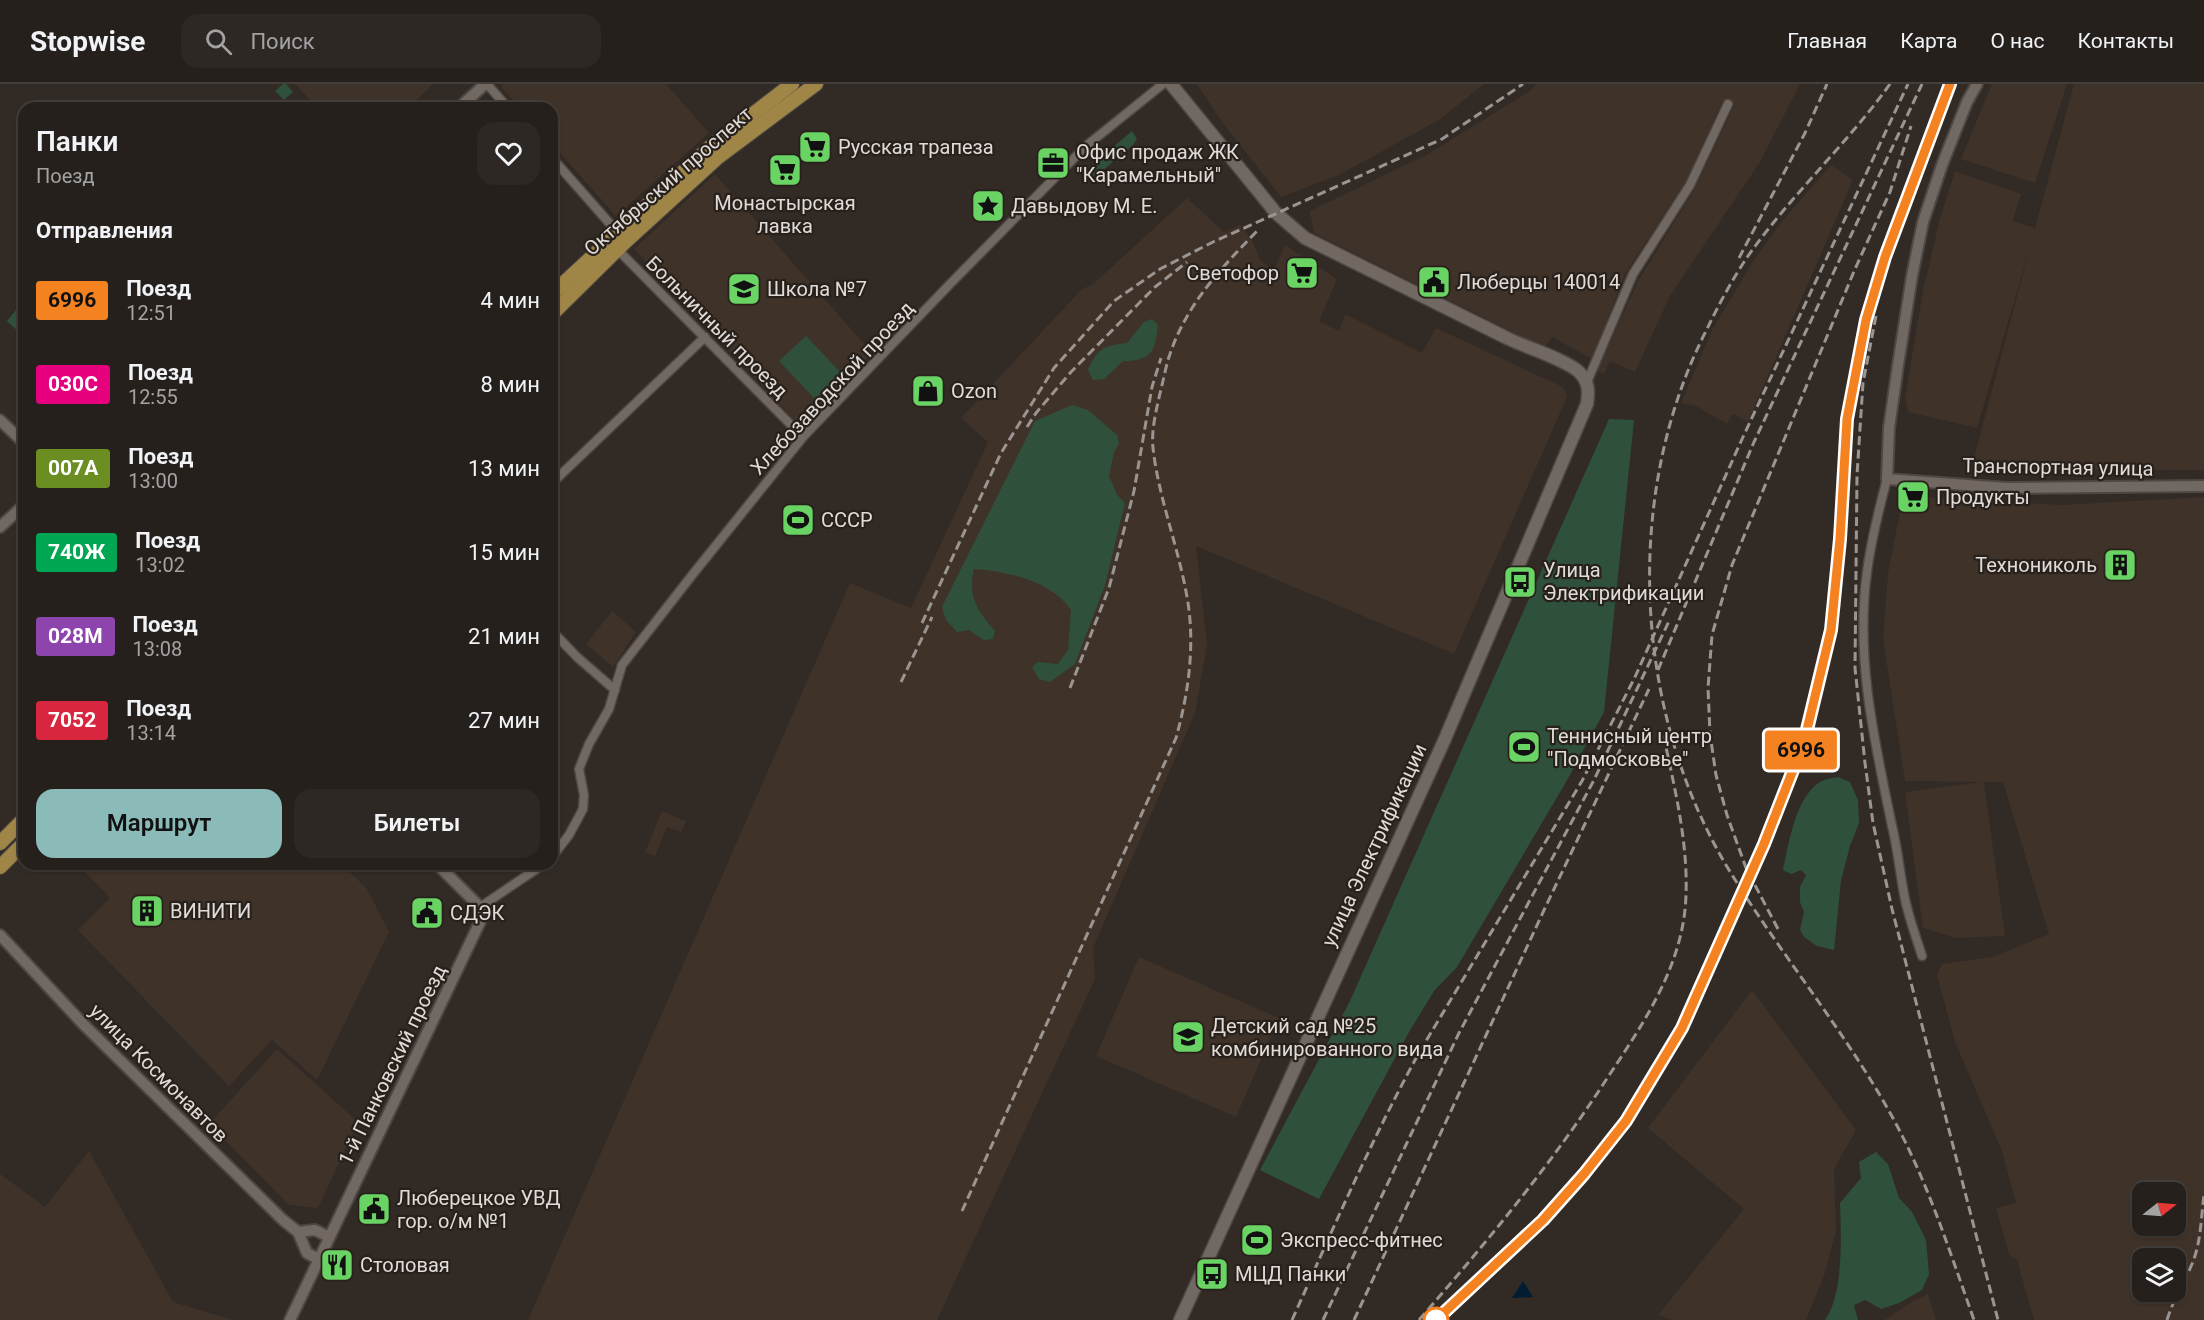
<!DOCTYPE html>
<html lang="ru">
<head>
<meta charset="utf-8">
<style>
  :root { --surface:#26201c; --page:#2e2825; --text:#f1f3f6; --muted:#a4a3a3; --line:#423e3b; --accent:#8bbbb9 }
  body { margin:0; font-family:Roboto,sans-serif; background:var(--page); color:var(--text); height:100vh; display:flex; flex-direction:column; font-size:22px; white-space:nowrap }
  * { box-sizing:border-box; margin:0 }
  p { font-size:20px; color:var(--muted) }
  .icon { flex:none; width:33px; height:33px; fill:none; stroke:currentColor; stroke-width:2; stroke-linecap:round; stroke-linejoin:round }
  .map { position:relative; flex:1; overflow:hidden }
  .panel { position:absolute; left:18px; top:18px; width:540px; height:768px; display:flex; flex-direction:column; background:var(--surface); border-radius:18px; box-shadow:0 2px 4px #0004,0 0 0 2px var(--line) }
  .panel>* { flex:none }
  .badge { padding:0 12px; border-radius:4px; font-size:21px; line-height:39px }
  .needle { width:39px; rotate:73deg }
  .buttons { position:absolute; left:2132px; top:1098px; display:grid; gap:12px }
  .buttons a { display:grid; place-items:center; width:54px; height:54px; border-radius:12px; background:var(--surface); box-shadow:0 2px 4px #0004,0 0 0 2px var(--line); font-size:30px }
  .map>.badge { position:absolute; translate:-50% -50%; box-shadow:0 0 0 3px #fff }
  h2 { padding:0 18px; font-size:22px; line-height:54px }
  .round { display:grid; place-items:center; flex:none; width:63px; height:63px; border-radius:18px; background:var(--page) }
  .overview { display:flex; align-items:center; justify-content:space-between; height:102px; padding:0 18px }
  h1 { font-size:28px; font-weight:600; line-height:45px }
  .primary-button { display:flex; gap:12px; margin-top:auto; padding:12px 18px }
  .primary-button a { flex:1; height:69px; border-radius:18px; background:var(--accent); color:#111; font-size:24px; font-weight:600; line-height:69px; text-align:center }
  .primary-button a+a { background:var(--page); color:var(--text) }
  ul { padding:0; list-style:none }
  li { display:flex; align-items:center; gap:18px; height:84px; padding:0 18px }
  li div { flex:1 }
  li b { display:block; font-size:22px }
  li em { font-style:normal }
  li .badge { min-width:66px; font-weight:700; text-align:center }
  header { display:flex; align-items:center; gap:36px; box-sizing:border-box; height:84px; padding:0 30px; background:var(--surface); border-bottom:2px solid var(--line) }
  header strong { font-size:28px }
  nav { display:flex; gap:33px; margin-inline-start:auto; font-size:21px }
  .search { width:420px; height:54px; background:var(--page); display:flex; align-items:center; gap:15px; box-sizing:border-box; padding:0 21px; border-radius:18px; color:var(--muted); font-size:22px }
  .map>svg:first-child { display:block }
  .built { fill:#3f3229; fill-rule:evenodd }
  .green { fill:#2f513c }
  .water { fill:#011d33 }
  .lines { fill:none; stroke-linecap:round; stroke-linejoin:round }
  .minor-casing { stroke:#4d4743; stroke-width:11 }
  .tertiary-casing { stroke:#4d4743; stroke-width:14 }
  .secondary-casing { stroke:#4d4743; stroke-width:15 }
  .primary-casing { stroke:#4d4743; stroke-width:16 }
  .minor { stroke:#716862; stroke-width:8 }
  .tertiary { stroke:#716862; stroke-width:10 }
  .secondary { stroke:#716862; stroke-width:12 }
  .primary { stroke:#9f8546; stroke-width:14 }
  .rail { stroke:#9b9591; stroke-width:3; stroke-dasharray:9 4.5; stroke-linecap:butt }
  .line-casing { stroke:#fff; stroke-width:14 }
  .line { stroke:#f58220; stroke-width:9 }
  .stop-dot { fill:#fff; stroke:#f58220; stroke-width:3 }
  .labels { text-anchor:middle; stroke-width:4.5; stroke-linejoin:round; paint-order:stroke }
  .poi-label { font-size:20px; fill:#e0dbd8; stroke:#28211b; text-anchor:start }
  .street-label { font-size:20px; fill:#e0dbd8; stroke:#28211b }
</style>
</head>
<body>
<header>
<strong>Stopwise</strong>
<div class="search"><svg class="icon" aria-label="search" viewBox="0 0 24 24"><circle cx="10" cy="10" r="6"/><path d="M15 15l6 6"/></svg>Поиск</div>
<nav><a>Главная</a><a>Карта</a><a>О нас</a><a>Контакты</a></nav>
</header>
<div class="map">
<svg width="2204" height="1236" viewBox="0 0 2204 1236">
  <rect width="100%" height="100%" fill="#322a25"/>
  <!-- built -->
  <g class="built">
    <path d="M295 0H433L408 24H318Z"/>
    <path d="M504 0H666L709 49 616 132 552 60V24H520L501 3Z"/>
    <path d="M1197 0H1484L1439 36 1339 91 1281 113 1222 38Z"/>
    <path d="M1537 0H1800L1760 78 1670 212 1635 288 1610 277 1604 290 1597 287 1638 197 1695 104 1734 22 1722 18 1688 94 1625 190 1592 275 1552 253 1545 264 1314 149 1310 127 1428 70 1530 7Z"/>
    <path d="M1992 0H2067L2035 99 1961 75Z"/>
    <path d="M2074 0H2204V386L1971 385 2031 160 1977 344 1908 328 1905 314 1923 207 1940 134 1955 87 2021 110 2013 137 2035 144Z"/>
    <path d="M1831 81 1853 96 1748 338 1733 330 1727 340 1696 322 1681 319 1713 244 1755 174 1783 136Z"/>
    <path d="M715 90 872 269 800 342 634 165Z"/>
    <path d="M1187 114 1224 148 1240 141 1251 154 1261 177 1274 186 1285 161 1337 195 1319 237 1339 247 1345 230 1422 269 1436 244 1563 303 1567 313 1454 570 1196 462 1207 561 1195 629 1093 864 1095 895 937 1236H528L850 499 911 524 988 358 961 334 1082 205 1092 201Z"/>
    <path d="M1903 412 2061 421 2204 413V1236H2034L2017 1176 2009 1171 1996 1124 2016 1119 2002 1067 1955 958 1937 891 1942 880 1992 873 2049 850 2003 698H1984L2005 852 1956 854 1923 844 1905 708 1982 698 1905 697 1883 555 1888 489ZM2142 1108H2175V1142H2142ZM2142 1174H2175V1208H2142Z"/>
    <path d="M612 527 636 548 613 583 586 560Z"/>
    <path d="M662 727 686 737 681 748 667 743 655 772 645 768Z"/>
    <path d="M83 780H342L367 805 389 848 317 996 272 956 229 1002 78 846 110 814 80 783Z"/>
    <path d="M1139 873 1279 934 1236 1033 1096 972Z"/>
    <path d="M1752 906 1856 1046 1834 1085 1836 1147 1825 1189 1806 1236H1673L1658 1231 1744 1125 1648 1044Z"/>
    <path d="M277 965 358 1038 318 1124 289 1121 209 1040Z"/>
    <path d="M89 1067 173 1218 233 1236H0V1090L45 1123Z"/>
    <path d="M1928 1210 1936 1236H1885L1913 1217Z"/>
  </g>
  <!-- green -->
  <g class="green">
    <path d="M283 0H286L293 8 284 16 275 7Z"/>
    <path d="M1132 47 1137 55 1133 61 1096 92 1090 93 1084 88Z"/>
    <path d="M24 216V253L7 237Z"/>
    <path d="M1152 235 1158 241C1155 267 1152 277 1123 277L1104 295 1093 296 1088 286C1098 264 1103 262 1127 259L1144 238Z"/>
    <path d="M806 252 842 290 815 315 779 277Z"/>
    <path d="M1072 321 1088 326 1117 351 1119 359 1114 368 1109 392 1117 411 1125 419 1105 501 1075 580 1050 598 1039 595 1032 583 1038 578 1058 580 1068 566 1071 526C1050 496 1009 488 974 485 967 513 978 527 995 547L993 555 984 556 969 546 957 548 946 536 942 523 1035 337Z"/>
    <path d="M1609 335 1634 336 1604 628 1566 698 1457 883 1434 907 1409 948 1319 1115 1260 1086 1350 917Z"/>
    <path d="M1838 693 1850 698 1858 716 1859 739 1850 762 1841 796 1834 866 1817 862 1804 853 1800 846 1804 828 1800 818V803L1806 791 1801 786 1791 790 1783 786C1789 759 1795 714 1820 698 1825 695 1833 694 1838 693Z"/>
    <path d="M1876 1068 1888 1080 1899 1114 1912 1128 1926 1156 1929 1190 1922 1206 1899 1219 1881 1225 1865 1216 1854 1221 1858 1236H1825C1844 1210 1841 1151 1840 1119L1861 1094 1859 1078Z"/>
  </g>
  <!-- water -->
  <path class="water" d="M1523 1197 1533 1213 1512 1214Z"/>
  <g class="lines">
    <defs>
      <g id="minor">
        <path d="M487 0 508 24"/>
        <path d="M552 74 619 150"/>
        <path d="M615 163 803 353"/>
        <path d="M1587 298 1633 190 1690 101 1728 20"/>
        <path d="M1887 395C1879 425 1871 457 1867 488 1855 574 1875 659 1892 742 1898 766 1900 791 1905 815 1909 834 1916 853 1922 872"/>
        <path d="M552 399 705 253"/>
        <path d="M552 547 577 573 615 606"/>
        <path d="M552 773 569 751 583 725 584 711 579 685 589 660 609 625 622 581 693 490 803 353 950 200 1086 62 1163 0"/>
        <path d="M480 823 544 780"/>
      </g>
      <g id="tertiary">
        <path d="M1977 0 1967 18 1942 81 1923 138 1912 192 1898 281 1889 344 1887 395 2007 404 2204 402"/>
        <path d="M459 24 485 0"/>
        <path d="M0 336 24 359"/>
        <path d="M0 443 24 421"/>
        <path d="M0 851 84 941 283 1136 298 1148"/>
        <path d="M298 1148 307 1169 318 1175"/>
        <path d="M298 1148 315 1146 329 1153"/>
        <path d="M290 1236 480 838V823L437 780"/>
      </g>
      <path id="secondary" d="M1171 0 1276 129 1305 154C1373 188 1440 221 1507 254 1527 264 1562 274 1578 287 1589 297 1589 307 1587 320L1444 657 1180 1236"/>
      <g id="primary">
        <path d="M552 210 709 64 792 0"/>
        <path d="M552 230 626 157 717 74 816 0"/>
        <path d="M0 759 24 735"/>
        <path d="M0 783 24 759"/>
      </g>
    </defs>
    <!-- minor casing -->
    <use href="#minor" class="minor-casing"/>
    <!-- tertiary casing -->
    <use href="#tertiary" class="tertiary-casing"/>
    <!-- secondary casing -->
    <use href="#secondary" class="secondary-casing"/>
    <!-- primary casing -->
    <use href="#primary" class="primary-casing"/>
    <!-- minor -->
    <use href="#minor" class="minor"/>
    <!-- tertiary -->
    <use href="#tertiary" class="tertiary"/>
    <!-- secondary -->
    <use href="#secondary" class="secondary"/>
    <!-- primary -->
    <use href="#primary" class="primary"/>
    <!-- rail -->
    <g class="rail">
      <path d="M1890 0C1847 60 1791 111 1748 172 1733 194 1719 220 1707 245 1622 410 1633 628 1729 786 1781 871 1846 948 1894 1036 1928 1099 1950 1168 1974 1236"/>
      <path d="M1739 174 1805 49 1827 0"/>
      <path d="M1876 232 1863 299 1857 391 1855 584 1865 679 1873 739 1892 825 1998 1236"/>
      <path d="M1027 343 1036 329 1071 288 1155 203 1187 178"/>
      <path d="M922 539 1001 369 1054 284 1114 217 1160 185 1213 158 1442 55 1523 0"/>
      <path d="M1658 586 1754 358 1922 0"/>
      <path d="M901 598 932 533"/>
      <path d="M1070 604 1109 504 1134 407 1152 303 1161 274"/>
      <path d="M1778 845 1746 784 1727 731 1716 691 1710 650 1708 604 1712 551 1732 481 1855 185 1890 108 1911 42"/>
      <path d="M962 1127 1176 654C1188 611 1195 564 1188 519 1180 467 1159 417 1153 364 1151 345 1157 323 1161 305 1164 294 1166 281 1170 270 1187 219 1223 182 1259 145"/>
      <path d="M1292 1236C1333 1145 1372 1054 1420 967L1582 697 1635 593 1743 353 1908 0"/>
      <path d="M1323 1236 1459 949 1594 696 1670 535"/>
      <path d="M1354 1236 1545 824 1649 605"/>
      <path d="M1419 1236C1486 1159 1550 1082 1606 996 1643 940 1684 881 1686 811 1688 756 1674 702 1663 649"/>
      <path d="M1436 1236 1543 1136 1584 1090 1626 1037 1682 944 1764 760 1804 658 1831 546 1840 455 1847 335 1866 236 1885 173 1950 0"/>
      <path d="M2167 1236C2173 1216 2184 1199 2192 1180 2201 1159 2201 1134 2204 1111"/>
    </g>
  </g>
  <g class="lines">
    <defs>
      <path id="line" d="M1436 1236 1543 1136 1584 1090 1626 1037 1682 944 1764 760 1804 658 1831 546 1840 455 1847 335 1866 236 1885 173 1950 0"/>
    </defs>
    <!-- line casing -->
    <use href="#line" class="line-casing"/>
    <!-- line -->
    <use href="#line" class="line"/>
  </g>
  <!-- icons -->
  <defs>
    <symbol id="supermarket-square" viewBox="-11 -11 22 22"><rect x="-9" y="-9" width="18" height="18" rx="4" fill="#69d364" stroke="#28211b"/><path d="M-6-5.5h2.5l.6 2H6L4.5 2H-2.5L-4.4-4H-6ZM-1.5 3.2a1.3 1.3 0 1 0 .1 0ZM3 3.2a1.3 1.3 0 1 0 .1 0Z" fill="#111"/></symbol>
    <symbol id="office-square" viewBox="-11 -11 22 22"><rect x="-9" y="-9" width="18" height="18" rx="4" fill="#69d364" stroke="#28211b"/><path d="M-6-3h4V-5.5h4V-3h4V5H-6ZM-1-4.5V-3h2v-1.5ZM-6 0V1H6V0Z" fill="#111"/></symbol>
    <symbol id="sight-square" viewBox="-11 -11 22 22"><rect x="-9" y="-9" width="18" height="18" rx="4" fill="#69d364" stroke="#28211b"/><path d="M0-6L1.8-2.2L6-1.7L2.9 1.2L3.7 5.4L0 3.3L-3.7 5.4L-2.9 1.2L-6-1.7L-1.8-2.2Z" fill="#111"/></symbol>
    <symbol id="civic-square" viewBox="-11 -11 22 22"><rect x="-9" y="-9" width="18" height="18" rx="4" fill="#69d364" stroke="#28211b"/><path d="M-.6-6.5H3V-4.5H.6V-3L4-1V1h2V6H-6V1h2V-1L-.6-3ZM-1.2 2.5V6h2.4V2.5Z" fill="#111"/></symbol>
    <symbol id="school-square" viewBox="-11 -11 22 22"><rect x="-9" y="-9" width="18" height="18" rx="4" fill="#69d364" stroke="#28211b"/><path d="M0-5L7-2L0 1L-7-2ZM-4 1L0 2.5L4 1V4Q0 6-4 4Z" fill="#111"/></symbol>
    <symbol id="shop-square" viewBox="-11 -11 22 22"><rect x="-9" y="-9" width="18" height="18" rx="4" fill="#69d364" stroke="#28211b"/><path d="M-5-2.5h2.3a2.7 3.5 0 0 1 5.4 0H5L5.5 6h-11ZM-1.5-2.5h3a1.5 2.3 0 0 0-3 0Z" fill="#111"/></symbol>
    <symbol id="stadium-square" viewBox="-11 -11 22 22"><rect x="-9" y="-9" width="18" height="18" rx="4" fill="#69d364" stroke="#28211b"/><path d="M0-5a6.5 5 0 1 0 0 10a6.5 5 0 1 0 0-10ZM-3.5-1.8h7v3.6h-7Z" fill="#111"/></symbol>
    <symbol id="building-square" viewBox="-11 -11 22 22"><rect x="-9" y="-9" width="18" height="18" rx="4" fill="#69d364" stroke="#28211b"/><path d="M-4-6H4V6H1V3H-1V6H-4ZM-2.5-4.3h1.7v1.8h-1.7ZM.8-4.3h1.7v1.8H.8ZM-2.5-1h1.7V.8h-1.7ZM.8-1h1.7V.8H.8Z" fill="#111"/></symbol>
    <symbol id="bus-square" viewBox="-11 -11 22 22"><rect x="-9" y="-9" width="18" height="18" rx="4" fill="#69d364" stroke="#28211b"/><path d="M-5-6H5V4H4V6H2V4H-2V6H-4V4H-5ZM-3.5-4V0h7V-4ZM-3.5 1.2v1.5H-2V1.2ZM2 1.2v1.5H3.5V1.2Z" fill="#111"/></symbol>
    <symbol id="restaurant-square" viewBox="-11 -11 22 22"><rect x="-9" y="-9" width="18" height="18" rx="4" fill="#69d364" stroke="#28211b"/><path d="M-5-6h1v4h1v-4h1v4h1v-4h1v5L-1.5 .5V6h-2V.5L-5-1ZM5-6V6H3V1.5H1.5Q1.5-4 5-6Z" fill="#111"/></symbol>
  </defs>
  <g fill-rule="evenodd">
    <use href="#supermarket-square" x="796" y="44" width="38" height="38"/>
    <use href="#office-square" x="1034" y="60" width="38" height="38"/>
    <use href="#supermarket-square" x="766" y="67" width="38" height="38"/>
    <use href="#sight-square" x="969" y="103" width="38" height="38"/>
    <use href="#supermarket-square" x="1283" y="170" width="38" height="38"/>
    <use href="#civic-square" x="1415" y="179" width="38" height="38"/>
    <use href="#school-square" x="725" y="186" width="38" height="38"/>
    <use href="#shop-square" x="909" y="288" width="38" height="38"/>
    <use href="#supermarket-square" x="1894" y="394" width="38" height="38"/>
    <use href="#stadium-square" x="779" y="417" width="38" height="38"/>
    <use href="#building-square" x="2101" y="462" width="38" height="38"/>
    <use href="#bus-square" x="1501" y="479" width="38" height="38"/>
    <use href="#stadium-square" x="1505" y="644" width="38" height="38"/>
    <use href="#building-square" x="128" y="808" width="38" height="38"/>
    <use href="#civic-square" x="408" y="810" width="38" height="38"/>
    <use href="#school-square" x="1169" y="934" width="38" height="38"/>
    <use href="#civic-square" x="355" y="1106" width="38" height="38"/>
    <use href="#stadium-square" x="1238" y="1137" width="38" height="38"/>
    <use href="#restaurant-square" x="318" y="1162" width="38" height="38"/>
    <use href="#bus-square" x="1193" y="1171" width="38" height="38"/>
  </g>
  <!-- markers -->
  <circle class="stop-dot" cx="1436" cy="1236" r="12"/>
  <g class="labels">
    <!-- poi labels -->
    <g class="poi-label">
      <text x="838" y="70">Русская трапеза</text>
      <text x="1076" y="75">Офис продаж ЖК<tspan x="1076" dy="23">"Карамельный"</tspan></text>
      <text x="785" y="126" text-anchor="middle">Монастырская<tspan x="785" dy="23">лавка</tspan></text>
      <text x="1011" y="129">Давыдову М. Е.</text>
      <text x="1279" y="196" text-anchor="end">Светофор</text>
      <text x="1457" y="205">Люберцы 140014</text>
      <text x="767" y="212">Школа №7</text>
      <text x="951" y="314">Ozon</text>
      <text x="1936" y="420">Продукты</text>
      <text x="821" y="443">СССР</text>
      <text x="2097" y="488" text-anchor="end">Технониколь</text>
      <text x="1543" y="493">Улица<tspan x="1543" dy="23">Электрификации</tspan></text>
      <text x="1547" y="659">Теннисный центр<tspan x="1547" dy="23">"Подмосковье"</tspan></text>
      <text x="170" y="834">ВИНИТИ</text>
      <text x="450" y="836">СДЭК</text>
      <text x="1211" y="949">Детский сад №25<tspan x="1211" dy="23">комбинированного вида</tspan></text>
      <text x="397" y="1121">Люберецкое УВД<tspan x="397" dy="23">гор. о/м №1</tspan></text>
      <text x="1280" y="1163">Экспресс-фитнес</text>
      <text x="360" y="1188">Столовая</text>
      <text x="1235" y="1197">МЦД Панки</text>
    </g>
    <!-- street labels -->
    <g class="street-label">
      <text transform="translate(668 97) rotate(-41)" y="7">Октябрьский проспект</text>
      <text transform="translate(717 243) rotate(45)" y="7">Больничный проезд</text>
      <text transform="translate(832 304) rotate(-47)" y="7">Хлебозаводской проезд</text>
      <text transform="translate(2058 383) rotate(1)" y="7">Транспортная улица</text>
      <text transform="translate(1374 761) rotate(-65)" y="7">улица Электрификации</text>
      <text transform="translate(392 981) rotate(-64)" y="7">1-й Панковский проезд</text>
      <text transform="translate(159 989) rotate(45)" y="7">улица Космонавтов</text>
    </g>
  </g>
</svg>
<div class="buttons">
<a><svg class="needle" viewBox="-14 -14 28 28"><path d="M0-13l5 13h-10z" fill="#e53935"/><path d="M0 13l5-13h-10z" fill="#a4a3a3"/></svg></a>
<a><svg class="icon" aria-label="layers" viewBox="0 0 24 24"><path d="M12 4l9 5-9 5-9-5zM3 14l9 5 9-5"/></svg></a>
</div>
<b class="badge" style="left:1801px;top:666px;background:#f58220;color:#111">6996</b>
<section class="panel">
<div class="overview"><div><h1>Панки</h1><p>Поезд</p></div><a class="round"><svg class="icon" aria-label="heart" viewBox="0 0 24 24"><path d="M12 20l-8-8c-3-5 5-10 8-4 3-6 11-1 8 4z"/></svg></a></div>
<h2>Отправления</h2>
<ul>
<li><span class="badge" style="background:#f58220;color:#111">6996</span><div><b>Поезд</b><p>12:51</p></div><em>4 мин</em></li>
<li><span class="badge" style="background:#e6007e;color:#fff">030C</span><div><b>Поезд</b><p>12:55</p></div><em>8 мин</em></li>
<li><span class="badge" style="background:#6b8e23;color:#fff">007А</span><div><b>Поезд</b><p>13:00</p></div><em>13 мин</em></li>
<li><span class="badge" style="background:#00a651;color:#fff">740Ж</span><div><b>Поезд</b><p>13:02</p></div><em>15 мин</em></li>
<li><span class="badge" style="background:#8e44ad;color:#fff">028М</span><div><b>Поезд</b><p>13:08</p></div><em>21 мин</em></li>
<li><span class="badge" style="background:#d7263d;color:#fff">7052</span><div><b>Поезд</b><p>13:14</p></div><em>27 мин</em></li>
</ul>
<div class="primary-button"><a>Маршрут</a><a>Билеты</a></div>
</section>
</div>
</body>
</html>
